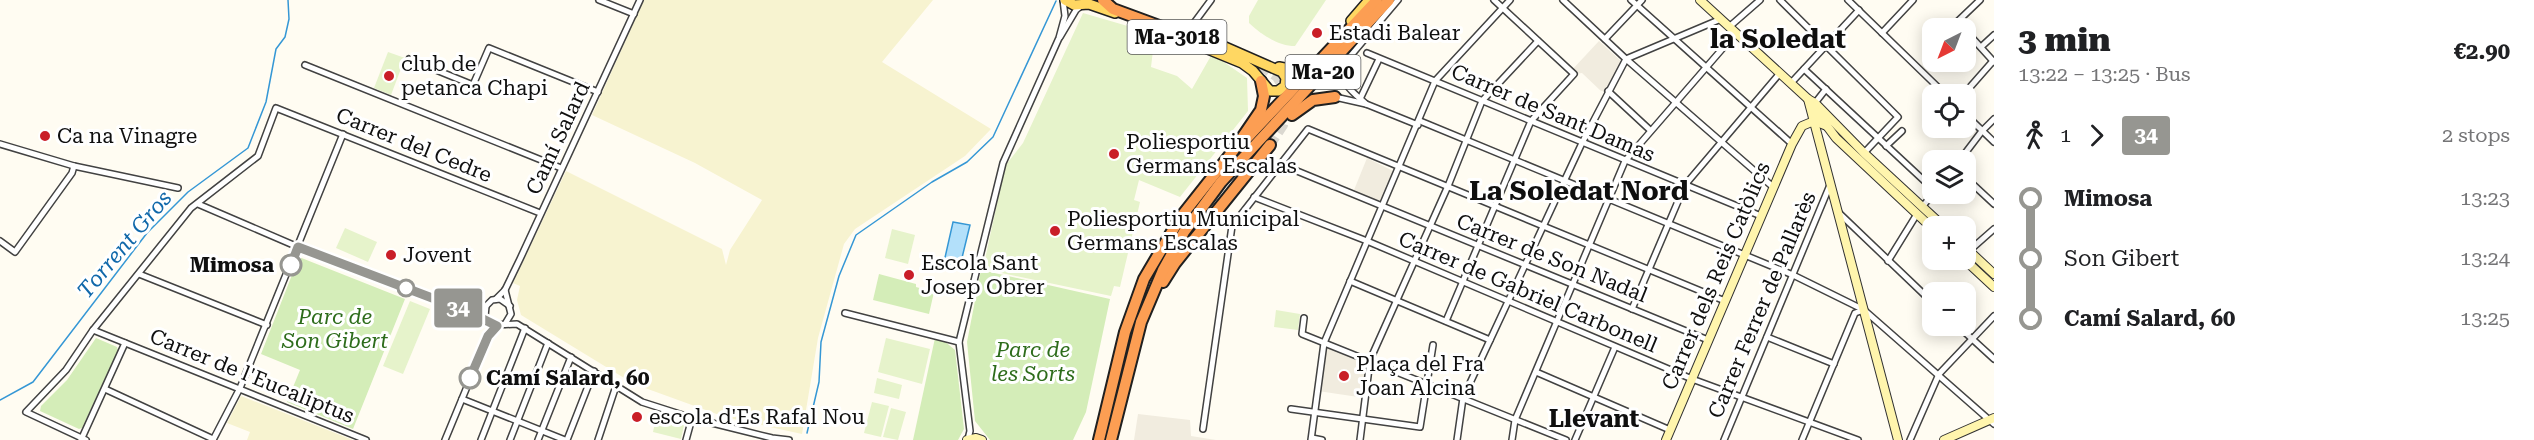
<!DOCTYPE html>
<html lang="en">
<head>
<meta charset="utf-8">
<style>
  :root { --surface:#fff; --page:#f6f6f6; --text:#202124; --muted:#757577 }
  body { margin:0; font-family:"Roboto Serif",serif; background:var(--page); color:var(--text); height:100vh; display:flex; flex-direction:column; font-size:22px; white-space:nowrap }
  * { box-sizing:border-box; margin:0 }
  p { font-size:20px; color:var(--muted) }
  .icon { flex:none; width:33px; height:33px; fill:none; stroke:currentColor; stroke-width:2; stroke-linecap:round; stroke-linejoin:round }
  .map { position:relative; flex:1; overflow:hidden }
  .side { display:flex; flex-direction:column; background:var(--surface); width:540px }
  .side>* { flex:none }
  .badge { padding:0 12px; border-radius:4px; font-size:21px; line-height:39px }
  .needle { width:39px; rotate:222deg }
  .controls { position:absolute; left:1922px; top:18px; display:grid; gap:12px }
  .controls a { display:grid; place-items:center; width:54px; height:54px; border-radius:12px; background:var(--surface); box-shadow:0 3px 15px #0003; font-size:30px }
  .map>.badge { position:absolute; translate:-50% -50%; box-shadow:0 0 0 3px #fff }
  .legs { display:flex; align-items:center; gap:9px; height:66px; padding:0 24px; font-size:20px }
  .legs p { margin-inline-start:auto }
  .overview { display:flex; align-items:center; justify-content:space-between; height:102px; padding:0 24px }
  h1 { font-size:33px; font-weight:800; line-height:45px }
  ul { padding:0 24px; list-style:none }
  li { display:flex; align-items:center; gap:21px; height:60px; font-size:22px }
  li i { display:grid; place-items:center; width:9px; height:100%; margin:0 8px; background:currentColor }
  li i::after { content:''; width:15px; height:15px; margin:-8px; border:4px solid; border-radius:50%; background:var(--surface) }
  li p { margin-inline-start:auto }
  li:first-child i { background:linear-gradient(#0000 50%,currentColor 0) }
  li:last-child i { background:linear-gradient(currentColor 50%,#0000 0) }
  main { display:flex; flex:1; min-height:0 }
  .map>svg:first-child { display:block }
  .farmland { fill:#f7f3d0 }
  .green { fill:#d4edb8 }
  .pitch { fill:#e6f3cb }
  .plaza { fill:#f1ecdf }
  .water { fill:#b3e0fa; stroke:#3597d5; stroke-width:1.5 }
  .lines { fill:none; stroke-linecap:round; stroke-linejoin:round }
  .stream { stroke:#3597d5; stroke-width:1.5 }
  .highway-tunnel { stroke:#dbd8d0; stroke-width:10; stroke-dasharray:10 5; stroke-linecap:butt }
  .street-casing { stroke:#424242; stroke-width:8 }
  .secondary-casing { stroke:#313131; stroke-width:10 }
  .primary-casing { stroke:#202020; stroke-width:12 }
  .highway-casing { stroke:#202020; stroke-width:14 }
  .street { stroke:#fff; stroke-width:5 }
  .secondary { stroke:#fff5ad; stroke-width:8 }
  .primary { stroke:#ffd762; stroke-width:9 }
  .highway { stroke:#fc9e53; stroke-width:10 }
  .line-1-casing { stroke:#fff; stroke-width:14 }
  .line-1 { stroke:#969691; stroke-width:9 }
  .poi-dot { fill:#c91e28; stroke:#fff; stroke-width:2 }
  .stop-1-dot { fill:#fff; stroke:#969691; stroke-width:3 }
  .labels { text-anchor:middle; stroke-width:6; stroke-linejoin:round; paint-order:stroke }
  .shield { fill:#fff; stroke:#575757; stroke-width:1.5 }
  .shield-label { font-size:20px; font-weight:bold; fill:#0f0f0f }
  .poi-label { font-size:21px; fill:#0f0f0f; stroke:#fff; text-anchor:start }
  .street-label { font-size:21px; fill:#0f0f0f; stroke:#fff }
  .stop-label { font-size:21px; font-weight:bold; fill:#0f0f0f; stroke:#fff; text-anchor:end }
  .park-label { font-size:21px; font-style:italic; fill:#2d6c1b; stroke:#fff }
  .water-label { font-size:22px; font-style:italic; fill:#1068aa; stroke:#fff }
  .quarter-label { font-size:24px; font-weight:bold; fill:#0f0f0f; stroke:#fff }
  .district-label { font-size:27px; font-weight:bold; fill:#0f0f0f; stroke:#fff }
</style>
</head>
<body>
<main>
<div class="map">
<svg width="1994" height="440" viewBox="0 0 1994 440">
  <rect width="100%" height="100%" fill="#fffcf2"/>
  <!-- farmland -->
  <g class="farmland">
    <path d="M644 0H933L882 62 991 129 965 156 855 229 844 244 818 338 802 434 725 417 634 384 521 315 517 300 520 286 513 283 566 171 722 249 726 265 730 250 762 200 695 163 592 115Z"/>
    <path d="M241 396 353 440H247L250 432 227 423Z"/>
  </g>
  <!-- green -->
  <g class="green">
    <path d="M299 257 405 299 353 429 287 402 300 370 261 354Z"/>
    <path d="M981 270 1110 299 1086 412 1073 440H990L975 421 967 342Z"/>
    <path d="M879 274 916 284V287L934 292 929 314 873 300Z"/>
    <path d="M96 338 117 347 118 350 82 428 79 429 40 411 41 406 67 380Z"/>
    <path d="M935 338 943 340 955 350 964 429 958 440H913Z"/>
  </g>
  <!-- pitch -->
  <g class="pitch">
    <path d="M1258 0H1326L1295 46C1278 46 1262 35 1249 23V16Z"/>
    <path d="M1083 13 1155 34 1151 67 1177 76 1192 89 1212 54 1247 78 1248 111 1180 197 1139 180 1134 200 1140 202 1120 287 1114 286 1111 296 983 269 1005 166 1023 143Z"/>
    <path d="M388 52 405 58 391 95 374 88Z"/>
    <path d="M345 228 377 242 368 262 336 248Z"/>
    <path d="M892 229 915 235 908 264 885 258Z"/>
    <path d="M410 301 430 309 403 374 383 366Z"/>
    <path d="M1276 310 1300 314 1298 330 1274 327Z"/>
    <path d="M886 338 930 349 922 384 878 372Z"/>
    <path d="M877 378 902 385 899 399 874 393Z"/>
    <path d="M872 402 889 406 881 437 864 433Z"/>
    <path d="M891 408 906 412 898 440 883 437Z"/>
    <path d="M656 418 684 425 681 439 653 432Z"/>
  </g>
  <!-- plaza -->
  <g class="plaza">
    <path d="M1599 41 1623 63 1608 91H1601L1582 73 1574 74 1571 71Z"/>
    <path d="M1367 158 1393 171 1382 199 1378 201 1354 190Z"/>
    <path d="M1324 343 1370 360 1365 398 1318 391Z"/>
    <path d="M1138 414 1190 420 1191 436 1216 440H1134Z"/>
  </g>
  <!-- water -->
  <path class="water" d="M953 222 970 225 960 266 944 262Z"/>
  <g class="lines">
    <!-- stream -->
    <g class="stream">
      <path d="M0 400 33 382 147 233 188 192 248 148 266 102 276 49 285 37 289 19 288 0"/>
      <path d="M807 433 819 382 821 342 839 276 856 235 932 182 967 162 993 137 1056 1"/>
    </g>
    <!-- highway-tunnel -->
    <g class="highway-tunnel">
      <path d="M1261 66 1277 77 1287 93"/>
      <path d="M1270 145 1283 125 1288 108"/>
    </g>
    <defs>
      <g id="street">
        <path d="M599 0 634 14"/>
        <path d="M1563 0 1626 59 1773 187"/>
        <path d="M1631 0 1792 144"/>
        <path d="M1780 0 1898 117 1864 153"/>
        <path d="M1848 0 1945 94"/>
        <path d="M1729 27 1760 0"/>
        <path d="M1963 28 1957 22 1980 0"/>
        <path d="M1965 30 1994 62"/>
        <path d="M1882 33 1913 0"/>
        <path d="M1194 35 1191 31V27L1211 0"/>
        <path d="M1060 37 1076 10 1081 6"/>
        <path d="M1605 39 1642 0"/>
        <path d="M1981 47 1994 35"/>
        <path d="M1367 53 1761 216"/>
        <path d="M409 59 473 85 489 48 598 92"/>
        <path d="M305 65 561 168"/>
        <path d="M1804 69 1932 188"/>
        <path d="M1791 83 1859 10"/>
        <path d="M1608 91 1650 130"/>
        <path d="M1964 94 1993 61"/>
        <path d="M1335 97 1366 104 1418 125"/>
        <path d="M1360 99 1379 59"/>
        <path d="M1815 103 1826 89"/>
        <path d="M1366 104C1354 93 1340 84 1342 66L1398 0"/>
        <path d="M1965 114 1994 142"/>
        <path d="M1420 121 1793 275 1864 310 1994 424"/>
        <path d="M0 144 74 166 178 188"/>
        <path d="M1886 146 1902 131"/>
        <path d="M1960 160 1982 131 1994 119"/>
        <path d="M1280 164 1708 340"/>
        <path d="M1965 177 1994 204"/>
        <path d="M1254 197 1367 241 1692 379 1858 440"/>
        <path d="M198 204 298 247 485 320"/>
        <path d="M1922 207 1933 194"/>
        <path d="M1839 213 1932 302"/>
        <path d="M0 241 15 252 72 173 74 166"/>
        <path d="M1969 251 1994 229"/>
        <path d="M1888 261 1917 214"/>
        <path d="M139 274 267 325"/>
        <path d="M1350 281 1490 340"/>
        <path d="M505 290 511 314 505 324"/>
        <path d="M496 299 505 290 520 259 640 0"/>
        <path d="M510 306 500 299 492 300 486 306 485 317 494 325 517 324 642 402 692 418 772 438 789 440"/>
        <path d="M1632 309 1685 185 1780 73"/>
        <path d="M469 312 486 306"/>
        <path d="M845 313 959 342"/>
        <path d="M1304 318 1302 334 1566 440"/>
        <path d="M1446 321 1531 121 1574 74 1494 0"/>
        <path d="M1958 326 1994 359"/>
        <path d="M93 330 366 440"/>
        <path d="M1767 337 1834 364"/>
        <path d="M1536 372 1670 430"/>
        <path d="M105 389 213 439"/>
        <path d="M462 399 565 440"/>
        <path d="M1291 409 1420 427 1433 345"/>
        <path d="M1203 429 1232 226 1308 129 1725 301"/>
        <path d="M1312 438 1322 440"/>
        <path d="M968 439 970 431 959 342 1003 163 1059 38 1065 16 1063 0"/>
        <path d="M81 440 125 343"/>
        <path d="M86 440 26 412 66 370 93 330 191 208 258 156 276 108 540 213"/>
        <path d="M213 440 240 388 343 134"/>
        <path d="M445 440 488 336 497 326"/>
        <path d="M481 440 525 328"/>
        <path d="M510 440 548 343"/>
        <path d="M538 440 571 357"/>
        <path d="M567 440 594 371"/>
        <path d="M598 440 616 386"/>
        <path d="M686 440 692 418"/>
        <path d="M1311 440 1324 343 1435 81 1510 0"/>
        <path d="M1360 440 1370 360 1448 186 1482 101 1538 41"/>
        <path d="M1457 440 1463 398 1582 143 1626 59 1721 19"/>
        <path d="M1512 440 1515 420 1625 161 1736 33"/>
        <path d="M1575 440 1615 347"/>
        <path d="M1724 440 1830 185"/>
        <path d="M1802 440 1855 313 1864 310"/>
        <path d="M1910 440 1939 374 1994 316"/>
      </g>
      <g id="secondary">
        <path d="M1700 0 1808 99 1815 103 1864 153 1943 226"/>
        <path d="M1808 99 1898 440"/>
        <path d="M1812 106 1836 138 1932 228"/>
        <path d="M1965 247 1994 274"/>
        <path d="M1965 260 1994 287"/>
        <path d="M967 440 976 438 982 440"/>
        <path d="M1666 440 1792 144 1802 126 1814 121 1827 126"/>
        <path d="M1944 440 1994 418"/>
      </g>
      <g id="primary">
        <path d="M1065 0 1074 5 1089 4 1115 13"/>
        <path d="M1351 21 1369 0"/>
        <path d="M1198 45 1242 63 1253 71 1270 91H1278L1285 86 1286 78 1282 72 1216 43"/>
        <path d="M1279 67 1300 71 1313 62"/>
      </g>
      <g id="highway">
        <path d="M1103 0 1113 9 1208 44"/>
        <path d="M1292 115 1313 100 1335 97"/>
        <path d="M1248 137 1377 0"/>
        <path d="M1163 282 1175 263 1270 145"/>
        <path d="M1099 440 1125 332 1144 279 1180 218 1233 151 1261 110 1264 96 1261 81"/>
        <path d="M1111 440 1141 322 1163 270 1184 232 1221 182 1389 0"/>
      </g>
    </defs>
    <!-- street casing -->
    <use href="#street" class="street-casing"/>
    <!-- secondary casing -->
    <use href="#secondary" class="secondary-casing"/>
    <!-- primary casing -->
    <use href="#primary" class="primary-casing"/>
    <!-- highway casing -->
    <use href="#highway" class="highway-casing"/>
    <!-- street -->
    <use href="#street" class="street"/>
    <!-- secondary -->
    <use href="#secondary" class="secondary"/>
    <!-- primary -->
    <use href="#primary" class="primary"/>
    <!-- highway -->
    <use href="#highway" class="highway"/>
  </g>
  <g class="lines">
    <defs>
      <path id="line-1" d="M291 265 298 247 469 312 497 326 488 336 470 378"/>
    </defs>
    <!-- line-1 casing -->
    <use href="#line-1" class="line-1-casing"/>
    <!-- line-1 -->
    <use href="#line-1" class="line-1"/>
  </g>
  <!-- markers -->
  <g class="poi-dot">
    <circle cx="1317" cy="33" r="6"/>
    <circle cx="389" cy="76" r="6"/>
    <circle cx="45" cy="136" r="6"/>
    <circle cx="1114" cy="154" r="6"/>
    <circle cx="1055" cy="231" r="6"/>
    <circle cx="391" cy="255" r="6"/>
    <circle cx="909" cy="275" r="6"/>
    <circle cx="1344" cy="376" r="6"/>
    <circle cx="637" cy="417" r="6"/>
  </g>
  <g class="stop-1-dot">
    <circle cx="291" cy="265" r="10"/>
    <circle cx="406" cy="288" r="8"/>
    <circle cx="470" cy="378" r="10"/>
  </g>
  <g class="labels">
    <!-- shield labels -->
    <g class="shield">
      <rect x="1127.5" y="20" width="99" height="34" rx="4.5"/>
      <rect x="1285.5" y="55" width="75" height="34" rx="4.5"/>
    </g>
    <g class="shield-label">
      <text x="1177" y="44">Ma-3018</text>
      <text x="1323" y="79">Ma-20</text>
    </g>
    <!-- poi labels -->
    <g class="poi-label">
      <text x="1329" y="40">Estadi Balear</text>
      <text x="401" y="71">club de<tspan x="401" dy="24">petanca Chapi</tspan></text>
      <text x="57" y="143">Ca na Vinagre</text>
      <text x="1126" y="149">Poliesportiu<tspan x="1126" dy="24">Germans Escalas</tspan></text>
      <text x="1067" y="226">Poliesportiu Municipal<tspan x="1067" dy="24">Germans Escalas</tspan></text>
      <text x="403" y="262">Jovent</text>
      <text x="921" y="270">Escola Sant<tspan x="921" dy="24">Josep Obrer</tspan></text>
      <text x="1356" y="371">Plaça del Fra<tspan x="1356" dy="24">Joan Alcina</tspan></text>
      <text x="649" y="424">escola d'Es Rafal Nou</text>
    </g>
    <!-- street labels -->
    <g class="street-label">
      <text transform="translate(1553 113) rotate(23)" y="7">Carrer de Sant Damas</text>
      <text transform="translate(558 138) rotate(-65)" y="7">Camí Salard</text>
      <text transform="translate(414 145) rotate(22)" y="7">Carrer del Cedre</text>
      <text transform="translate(1552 258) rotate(22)" y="7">Carrer de Son Nadal</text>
      <text transform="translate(1716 276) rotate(-67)" y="7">Carrer dels Reis Catòlics</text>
      <text transform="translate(1528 292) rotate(23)" y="7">Carrer de Gabriel Carbonell</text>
      <text transform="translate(1762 305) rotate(-67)" y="7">Carrer Ferrer de Pallarès</text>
      <text transform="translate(252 376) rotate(22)" y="7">Carrer de l'Eucaliptus</text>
    </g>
    <!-- stop labels -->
    <g class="stop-label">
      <text x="274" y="272">Mimosa</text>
      <text x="486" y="385" text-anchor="start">Camí Salard, 60</text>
    </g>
    <!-- park labels -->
    <g class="park-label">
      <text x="335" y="324">Parc de<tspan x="335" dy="24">Son Gibert</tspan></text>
      <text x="1033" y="357">Parc de<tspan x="1033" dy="24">les Sorts</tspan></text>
    </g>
    <!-- water labels -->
    <g class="water-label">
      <text transform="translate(124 244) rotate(-50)" y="8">Torrent Gros</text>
    </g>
    <!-- quarter labels -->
    <g class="quarter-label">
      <text x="1594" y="427">Llevant</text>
    </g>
    <!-- district labels -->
    <g class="district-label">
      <text x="1778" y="48">la Soledat</text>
      <text x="1579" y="200">La Soledat Nord</text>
    </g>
  </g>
</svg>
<div class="controls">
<a><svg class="needle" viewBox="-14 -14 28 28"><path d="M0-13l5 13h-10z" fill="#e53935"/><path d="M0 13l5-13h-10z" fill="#757577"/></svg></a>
<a><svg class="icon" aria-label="locate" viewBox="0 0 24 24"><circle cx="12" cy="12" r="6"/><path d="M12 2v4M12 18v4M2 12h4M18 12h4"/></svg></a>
<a><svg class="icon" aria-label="layers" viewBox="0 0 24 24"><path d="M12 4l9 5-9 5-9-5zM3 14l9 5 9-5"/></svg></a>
<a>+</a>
<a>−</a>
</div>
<b class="badge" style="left:458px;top:308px;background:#969691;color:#fff">34</b>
</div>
<section class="side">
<div class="overview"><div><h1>3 min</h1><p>13:22 – 13:25 · Bus</p></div><b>€2.90</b></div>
<div class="legs"><svg class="icon" aria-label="walk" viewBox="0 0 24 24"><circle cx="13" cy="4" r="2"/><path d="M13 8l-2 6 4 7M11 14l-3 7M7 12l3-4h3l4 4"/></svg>1<svg class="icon" aria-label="forward" viewBox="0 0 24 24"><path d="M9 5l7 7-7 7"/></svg><b class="badge" style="background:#969691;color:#fff">34</b><p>2 stops</p></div>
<ul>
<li><i style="color:#969691"></i><b>Mimosa</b><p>13:23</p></li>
<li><i style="color:#969691"></i><span>Son Gibert</span><p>13:24</p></li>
<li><i style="color:#969691"></i><b>Camí Salard, 60</b><p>13:25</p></li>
</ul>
</section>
</main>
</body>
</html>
